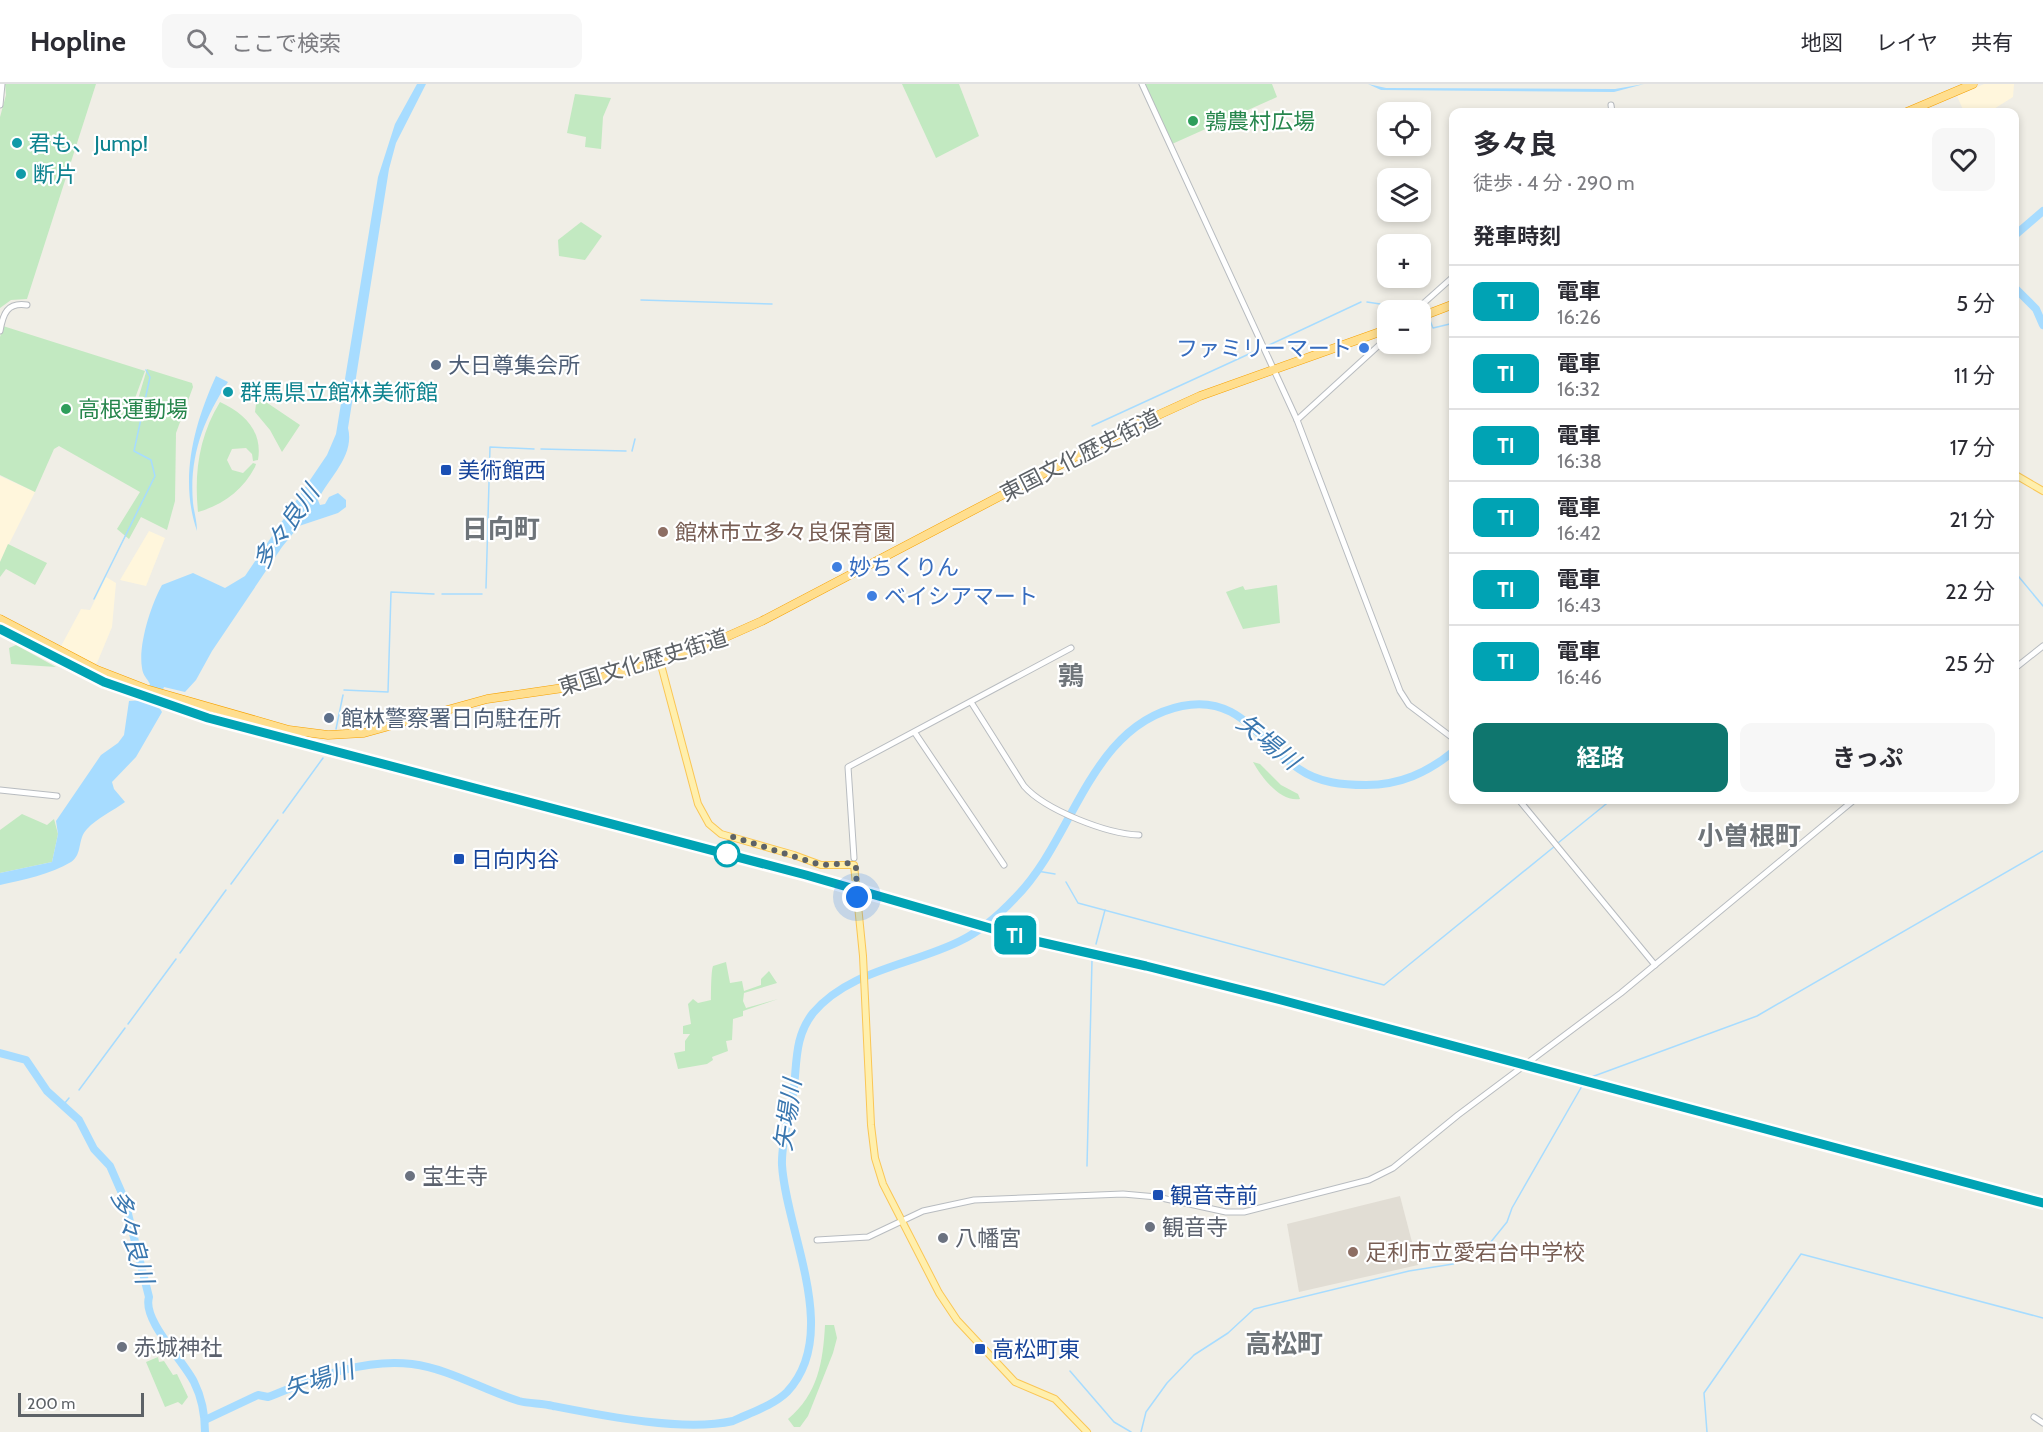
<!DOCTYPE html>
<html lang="ja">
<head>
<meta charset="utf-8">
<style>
  :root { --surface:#fff; --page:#f7f7f7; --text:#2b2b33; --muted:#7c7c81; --line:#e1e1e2; --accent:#0f766e }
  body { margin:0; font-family:Cabin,"Noto Sans JP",sans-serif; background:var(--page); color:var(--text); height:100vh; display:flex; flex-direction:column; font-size:22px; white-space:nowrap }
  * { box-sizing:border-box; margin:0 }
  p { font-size:20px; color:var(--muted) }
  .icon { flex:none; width:33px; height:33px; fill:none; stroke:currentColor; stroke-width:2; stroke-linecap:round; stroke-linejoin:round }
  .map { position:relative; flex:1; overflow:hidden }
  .details { position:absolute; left:1449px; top:24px; width:570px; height:696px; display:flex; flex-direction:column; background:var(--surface); border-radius:12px; box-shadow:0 3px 9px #0003 }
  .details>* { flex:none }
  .badge { padding:0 12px; border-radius:9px; font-size:21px; line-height:39px }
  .controls { position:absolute; left:1377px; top:18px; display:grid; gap:12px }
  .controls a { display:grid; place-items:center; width:54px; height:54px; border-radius:12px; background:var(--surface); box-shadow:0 3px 9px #0003; font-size:30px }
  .scale { position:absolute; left:18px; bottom:15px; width:126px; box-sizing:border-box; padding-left:6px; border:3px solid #5d6267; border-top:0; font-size:16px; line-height:21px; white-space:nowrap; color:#5d6267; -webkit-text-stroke:4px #fff; paint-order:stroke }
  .you { position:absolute; width:30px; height:30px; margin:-15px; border:4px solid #fff; border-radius:50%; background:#1a73e8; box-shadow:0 0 0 9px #1a73e833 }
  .map>.badge { position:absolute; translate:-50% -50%; box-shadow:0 0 0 3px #fff }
  h2 { padding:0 24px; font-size:22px; line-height:54px }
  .round { display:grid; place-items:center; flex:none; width:63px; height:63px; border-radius:12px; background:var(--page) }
  .summary { display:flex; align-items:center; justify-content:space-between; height:102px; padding:0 24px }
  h1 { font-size:28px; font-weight:700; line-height:45px }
  .action { display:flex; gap:12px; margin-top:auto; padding:12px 24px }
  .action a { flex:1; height:69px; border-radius:12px; background:var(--accent); color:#fff; font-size:24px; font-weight:700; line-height:69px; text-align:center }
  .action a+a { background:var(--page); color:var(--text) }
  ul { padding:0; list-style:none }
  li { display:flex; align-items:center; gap:18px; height:72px; padding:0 24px; border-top:2px solid var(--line) }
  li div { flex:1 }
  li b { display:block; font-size:22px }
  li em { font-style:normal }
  li .badge { min-width:66px; font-weight:700; text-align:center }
  header { display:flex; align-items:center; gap:36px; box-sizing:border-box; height:84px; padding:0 30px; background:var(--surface); border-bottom:2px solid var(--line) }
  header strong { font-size:28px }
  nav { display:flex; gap:33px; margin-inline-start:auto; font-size:21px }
  .search { width:420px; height:54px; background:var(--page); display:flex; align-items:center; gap:15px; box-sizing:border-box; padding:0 21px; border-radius:12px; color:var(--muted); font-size:22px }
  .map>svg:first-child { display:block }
  .commercial { fill:#fff6dc }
  .education { fill:#e1ddd4 }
  .green { fill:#c2e9c1 }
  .water { fill:#a7dcff }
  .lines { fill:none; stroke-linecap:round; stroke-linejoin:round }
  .stream { stroke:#a7dcff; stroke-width:1.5 }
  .river { stroke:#a7dcff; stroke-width:8 }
  .minor-casing { stroke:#b8bcc0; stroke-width:7 }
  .major-casing { stroke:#fac655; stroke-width:8 }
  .highway-casing { stroke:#f6a100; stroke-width:9 }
  .minor { stroke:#fff; stroke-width:5 }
  .major { stroke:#ffefac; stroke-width:6 }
  .highway { stroke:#ffde8e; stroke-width:8 }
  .rail-casing { stroke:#b5b6b7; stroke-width:4 }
  .rail { stroke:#fff; stroke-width:1.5; stroke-dasharray:4.5; stroke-linecap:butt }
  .line-casing { stroke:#fff; stroke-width:14 }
  .line { stroke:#00a3b4; stroke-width:9 }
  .walk { stroke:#5d6267; stroke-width:6; stroke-dasharray:0 10.8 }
  .leisure-dot { fill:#2e9e5b; stroke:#fff; stroke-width:2 }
  .culture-dot { fill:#0f9aa8; stroke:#fff; stroke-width:2 }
  .shop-dot { fill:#3f7fe0; stroke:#fff; stroke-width:2 }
  .service-dot { fill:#5c6f8a; stroke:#fff; stroke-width:2 }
  .transit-dot { fill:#1a4fb4; stroke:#fff; stroke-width:2 }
  .education-dot { fill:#8d6e63; stroke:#fff; stroke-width:2 }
  .stop-dot { fill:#fff; stroke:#00a3b4; stroke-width:3 }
  .worship-dot { fill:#6b7280; stroke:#fff; stroke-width:2 }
  .labels { text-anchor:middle; stroke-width:4.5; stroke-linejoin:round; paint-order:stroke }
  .leisure-label { font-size:22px; fill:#27864d; stroke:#fff; text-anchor:start }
  .culture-label { font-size:22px; fill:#0d838f; stroke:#fff; text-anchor:start }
  .shop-label { font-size:22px; fill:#366cbe; stroke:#fff; text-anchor:start }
  .service-label { font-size:22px; fill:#4e5e75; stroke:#fff; text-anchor:start }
  .street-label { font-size:22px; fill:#5d6267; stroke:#fff }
  .transit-label { font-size:22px; fill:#164399; stroke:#fff; text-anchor:start }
  .education-label { font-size:22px; fill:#785e54; stroke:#fff; text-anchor:start }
  .worship-label { font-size:22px; fill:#5b616d; stroke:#fff; text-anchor:start }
  .water-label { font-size:24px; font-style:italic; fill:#3a77af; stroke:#fff }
  .quarter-label { font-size:26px; font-weight:bold; fill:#6e7479; stroke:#fff }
</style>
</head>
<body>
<header>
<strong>Hopline</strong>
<div class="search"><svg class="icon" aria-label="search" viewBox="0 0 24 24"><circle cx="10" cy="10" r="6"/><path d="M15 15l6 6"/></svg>ここで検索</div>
<nav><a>地図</a><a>レイヤ</a><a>共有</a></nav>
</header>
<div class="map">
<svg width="2043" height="1348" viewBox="0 0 2043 1348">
  <rect width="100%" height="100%" fill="#f0eee6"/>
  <!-- commercial -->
  <g class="commercial">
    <path d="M1984 0H2014L2013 13 1989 28H1964L1957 12Z"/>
    <path d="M0 392 35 408 0 478Z"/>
    <path d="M149 447 165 454 146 502 120 496Z"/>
    <path d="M106 493 116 499 112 543 97 579 94 580 60 564 81 525 90 526Z"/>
  </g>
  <!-- education -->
  <path class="education" d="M1400 1112 1418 1181 1299 1208 1287 1140Z"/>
  <!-- green -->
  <g class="green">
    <path d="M5 0H96L27 215 11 216 0 224V33L6 11Z"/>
    <path d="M902 0H959L979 52 936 74Z"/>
    <path d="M1145 0H1272L1277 13 1172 60Z"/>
    <path d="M575 10 611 14 603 33 601 65 585 63 586 53 567 49Z"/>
    <path d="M581 138 602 152 585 176 559 172 558 156Z"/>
    <path d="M3 242 145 287 130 328 139 312 147 285 192 299 193 303 176 349 175 417 167 446 141 433 129 455 117 445 140 408 59 362 54 365 35 408 0 391V253Z"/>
    <path d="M257 312 300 341 282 368 270 346 255 328Z"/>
    <path d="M220 318C244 329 263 347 258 376L253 377 252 370 246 364 232 365 227 376 232 386 243 389 253 379 256 380 255 383C243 406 223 421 198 428 194 389 199 352 220 318Z"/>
    <path d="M8 460 47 479 35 501 6 485 0 493V478Z"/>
    <path d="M1277 501 1280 539 1243 545 1226 508 1243 502 1245 506Z"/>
    <path d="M16 561 56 583 11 580 9 564Z"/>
    <path d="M1253 678 1260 680 1281 701 1298 710 1300 715C1280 718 1262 694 1253 678Z"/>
    <path d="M22 730 47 741 54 735 58 750 52 778 0 789V746Z"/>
    <path d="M726 878 730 899 742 897 744 907 761 901V895L769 887 777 899 744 909 743 917 746 924 778 915 743 927V932L733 935 732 956 726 957 728 967 712 973 713 976 707 980 678 985 674 969 685 967V957L690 950H683V942L691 940 688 920 693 915 698 919 711 916C711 910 711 887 713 882Z"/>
    <path d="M825 1241H834L837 1254 833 1269 808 1332 800 1343H794L788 1335C818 1310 823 1278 825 1241Z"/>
    <path d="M158 1273 159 1278 164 1277 173 1291 177 1290 188 1313 182 1321 178 1318 165 1323 146 1278Z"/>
  </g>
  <!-- water -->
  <g class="water">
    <path d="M417 0H426L396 59 389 85 348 344C355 372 329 393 318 416L320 421 325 420 329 413 338 409 346 416V423L338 429 299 442 282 463 212 567 196 596 185 608 164 603 157 620 162 628 136 673 112 698 114 705 125 718C113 727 97 734 87 745 77 755 83 770 71 778 51 790 23 796 0 801V789L52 778 58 750 56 737 101 671 118 659 124 651 129 617 144 616 150 600C147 594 143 592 142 584 138 561 151 521 162 501L193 489 225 504 245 492 327 371 336 350 378 93 395 40Z"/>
    <path d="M1368 0 1386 4 1615 5 1644 0 1614 8 1381 6Z"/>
    <path d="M216 292 228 298C203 336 189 373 193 419 194 428 197 437 197 447 179 395 194 340 216 292Z"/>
  </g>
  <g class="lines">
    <!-- stream -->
    <g class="stream">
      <path d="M641 216 772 220"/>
      <path d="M1367 218 1413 225"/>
      <path d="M1429 234 1433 244 1454 239"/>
      <path d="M1267 262 1361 218"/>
      <path d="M1092 342 1262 264"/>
      <path d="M541 365 626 367"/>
      <path d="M632 367 635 355"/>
      <path d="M2014 487 2043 522"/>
      <path d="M486 504 490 363 534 365"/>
      <path d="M442 510H482"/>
      <path d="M94 515 155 392 151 376 134 367 150 293 146 286"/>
      <path d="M344 606 388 608 391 508 434 510"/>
      <path d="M336 645 343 611"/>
      <path d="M283 729 323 674"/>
      <path d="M1558 759 1611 716"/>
      <path d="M1037 787 1055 790"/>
      <path d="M1066 798 1078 819 1384 901 1555 762"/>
      <path d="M231 800 278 736"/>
      <path d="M1096 860 1105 826"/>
      <path d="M180 869 226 806"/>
      <path d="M128 940 176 875"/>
      <path d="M79 1006 125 944"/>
      <path d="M64 1020 69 1014"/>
      <path d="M1087 1082 1092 876"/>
      <path d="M1070 1287 1114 1338 1131 1348"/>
      <path d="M1141 1348 1146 1328 1167 1299 1194 1271 1228 1249 1254 1225 1409 1187 1453 1180 1490 1159 1507 1138 1512 1124 1586 995 1757 932 2043 767"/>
      <path d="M1707 1348 1704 1309 1801 1170 2043 1234"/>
    </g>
    <!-- river -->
    <g class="river">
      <path d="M2014 152 2043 127"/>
      <path d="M2014 203 2036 225 2043 241"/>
      <path d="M0 969 26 976 47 1007 79 1036 94 1065 110 1082 124 1114 149 1213C142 1236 183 1276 194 1298 202 1314 205 1330 205 1348"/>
      <path d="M205 1336 258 1311 268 1313C314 1295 361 1274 412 1280 450 1285 483 1306 519 1317 530 1320 542 1319 553 1322 604 1332 684 1348 733 1337 750 1329 774 1321 787 1308 842 1250 786 1148 782 1081 781 1055 791 1029 794 1003 797 976 795 952 813 929 849 886 912 881 960 857 981 847 999 831 1015 814 1074 756 1089 641 1182 622 1240 610 1258 658 1299 685 1319 699 1343 701 1366 701 1400 701 1427 689 1454 667"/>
    </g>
    <defs>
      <g id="minor">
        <path d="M1142 0 1297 336 1400 607 1409 621 1454 655"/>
        <path d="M0 21 2 0"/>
        <path d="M1611 21 1612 28"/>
        <path d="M1416 226 1454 192"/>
        <path d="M0 247C3 230 7 218 27 221"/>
        <path d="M1297 336 1388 253"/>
        <path d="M2014 585 2043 562"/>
        <path d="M971 618 1024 702C1045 726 1107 750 1139 751"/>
        <path d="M915 649 1004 781"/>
        <path d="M0 706 57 712"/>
        <path d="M1519 716 1655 881"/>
        <path d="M854 774 848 683 1071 564"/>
        <path d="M817 1156 868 1153 923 1127 974 1116 1123 1110 1157 1113 1226 1128H1244L1369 1096 1393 1084 1458 1031 1621 909 1854 716"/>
        <path d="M2034 1333 2043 1339"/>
      </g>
      <g id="major">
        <path d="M2014 390 2043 407"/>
        <path d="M660 577 698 720 709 740 721 750 794 771 821 781H854L863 872 871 1041 875 1074 883 1100 939 1209 957 1236 1015 1298 1055 1315 1087 1348"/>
      </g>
      <g id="highway">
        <path d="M1907 28 1973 0"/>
        <path d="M1420 233 1454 220"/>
        <path d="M0 535 97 586 146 605 289 646 328 651 364 649 487 615 563 604 690 569 762 537 1132 343 1200 312 1388 245"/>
      </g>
    </defs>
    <!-- minor casing -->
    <use href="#minor" class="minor-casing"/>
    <!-- major casing -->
    <use href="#major" class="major-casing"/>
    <!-- highway casing -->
    <use href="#highway" class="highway-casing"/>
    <!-- minor -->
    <use href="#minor" class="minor"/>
    <!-- major -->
    <use href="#major" class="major"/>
    <!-- highway -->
    <use href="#highway" class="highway"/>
    <defs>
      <path id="rail" d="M0 545 104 598 208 634 623 742 1031 856 1146 882 1281 916 2043 1120"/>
    </defs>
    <!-- rail casing -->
    <use href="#rail" class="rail-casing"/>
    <!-- rail -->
    <use href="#rail" class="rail"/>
  </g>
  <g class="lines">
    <defs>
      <path id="line" d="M0 545 104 598 208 634 806 791 1031 856 1146 882 1281 916 2043 1119"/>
    </defs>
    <!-- line casing -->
    <use href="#line" class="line-casing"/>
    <!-- line -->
    <use href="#line" class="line"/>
    <!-- walk -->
    <path class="walk" d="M727 770 730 752 821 781 852 779 856 784 857 813"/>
  </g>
  <!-- markers -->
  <g class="leisure-dot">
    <circle cx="1193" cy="37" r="6"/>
    <circle cx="66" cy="325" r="6"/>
  </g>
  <g class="culture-dot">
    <circle cx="17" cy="59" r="6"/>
    <circle cx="21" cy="90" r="6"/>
    <circle cx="228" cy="308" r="6"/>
  </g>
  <g class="shop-dot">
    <circle cx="1364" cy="264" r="6"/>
    <circle cx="837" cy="483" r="6"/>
    <circle cx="872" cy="512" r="6"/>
  </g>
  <g class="service-dot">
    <circle cx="436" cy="281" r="6"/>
    <circle cx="329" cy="634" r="6"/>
  </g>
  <g class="transit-dot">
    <rect x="440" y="380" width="12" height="12" rx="3"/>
    <rect x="453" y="769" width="12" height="12" rx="3"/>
    <rect x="1152" y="1105" width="12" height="12" rx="3"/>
    <rect x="974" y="1259" width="12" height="12" rx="3"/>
  </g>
  <g class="education-dot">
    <circle cx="663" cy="448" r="6"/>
    <circle cx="1353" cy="1168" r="6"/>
  </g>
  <circle class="stop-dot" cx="727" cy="770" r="12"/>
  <g class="worship-dot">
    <circle cx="410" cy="1092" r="6"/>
    <circle cx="1150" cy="1143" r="6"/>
    <circle cx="943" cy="1154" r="6"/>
    <circle cx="122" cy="1263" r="6"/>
  </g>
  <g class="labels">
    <!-- leisure labels -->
    <g class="leisure-label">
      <text x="1205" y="45">鶉農村広場</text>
      <text x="78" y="333">高根運動場</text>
    </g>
    <!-- culture labels -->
    <g class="culture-label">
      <text x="29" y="67">君も、Jump!</text>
      <text x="33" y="98">断片</text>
      <text x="240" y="316">群馬県立館林美術館</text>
    </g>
    <!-- shop labels -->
    <g class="shop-label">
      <text x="1352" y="272" text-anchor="end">ファミリーマート</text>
      <text x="849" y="491">妙ちくりん</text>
      <text x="884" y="520">ベイシアマート</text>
    </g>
    <!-- service labels -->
    <g class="service-label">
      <text x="448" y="289">大日尊集会所</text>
      <text x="341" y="642">館林警察署日向駐在所</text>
    </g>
    <!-- street labels -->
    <g class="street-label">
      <text transform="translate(1080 371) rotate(-27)" y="8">東国文化歴史街道</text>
      <text transform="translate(643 578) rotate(-17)" y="8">東国文化歴史街道</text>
    </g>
    <!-- transit labels -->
    <g class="transit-label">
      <text x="458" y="394">美術館西</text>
      <text x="471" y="783">日向内谷</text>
      <text x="1170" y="1119">観音寺前</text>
      <text x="992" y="1273">高松町東</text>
    </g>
    <!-- education labels -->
    <g class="education-label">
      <text x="675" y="456">館林市立多々良保育園</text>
      <text x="1365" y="1176">足利市立愛宕台中学校</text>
    </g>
    <!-- worship labels -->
    <g class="worship-label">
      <text x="422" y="1100">宝生寺</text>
      <text x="1162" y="1151">観音寺</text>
      <text x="955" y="1162">八幡宮</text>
      <text x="134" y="1271">赤城神社</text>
    </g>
    <!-- water labels -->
    <g class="water-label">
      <text transform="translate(286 443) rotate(-55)" y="8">多々良川</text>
      <text transform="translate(1268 658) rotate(39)" y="8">矢場川</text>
      <text transform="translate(788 1031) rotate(-82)" y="8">矢場川</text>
      <text transform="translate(132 1153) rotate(74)" y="8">多々良川</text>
      <text transform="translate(319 1296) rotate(-18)" y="8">矢場川</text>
    </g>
    <!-- quarter labels -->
    <g class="quarter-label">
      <text x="501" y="454">日向町</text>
      <text x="1071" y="601">鶉</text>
      <text x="1749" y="761">小曽根町</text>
      <text x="1284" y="1269">高松町</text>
    </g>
  </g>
</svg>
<div class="controls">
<a><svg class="icon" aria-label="locate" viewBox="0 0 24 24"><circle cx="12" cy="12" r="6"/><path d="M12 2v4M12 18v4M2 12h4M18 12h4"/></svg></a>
<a><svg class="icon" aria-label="layers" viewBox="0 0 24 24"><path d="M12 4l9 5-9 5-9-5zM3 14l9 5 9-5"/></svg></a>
<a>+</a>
<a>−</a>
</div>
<div class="scale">200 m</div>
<div class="you" style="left:857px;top:813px"></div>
<b class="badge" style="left:1015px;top:851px;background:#00a3b4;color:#fff">TI</b>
<section class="details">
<div class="summary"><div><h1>多々良</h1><p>徒歩 · 4 分 · 290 m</p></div><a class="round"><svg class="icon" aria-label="heart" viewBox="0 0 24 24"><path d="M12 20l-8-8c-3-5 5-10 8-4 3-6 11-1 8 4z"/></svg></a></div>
<h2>発車時刻</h2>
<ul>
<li><span class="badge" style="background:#00a3b4;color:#fff">TI</span><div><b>電車</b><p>16:26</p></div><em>5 分</em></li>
<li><span class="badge" style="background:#00a3b4;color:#fff">TI</span><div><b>電車</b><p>16:32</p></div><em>11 分</em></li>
<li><span class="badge" style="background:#00a3b4;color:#fff">TI</span><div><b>電車</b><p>16:38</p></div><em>17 分</em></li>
<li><span class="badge" style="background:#00a3b4;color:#fff">TI</span><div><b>電車</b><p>16:42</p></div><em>21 分</em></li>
<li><span class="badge" style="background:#00a3b4;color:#fff">TI</span><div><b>電車</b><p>16:43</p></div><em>22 分</em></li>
<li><span class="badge" style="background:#00a3b4;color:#fff">TI</span><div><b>電車</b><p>16:46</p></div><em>25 分</em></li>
</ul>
<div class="action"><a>経路</a><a>きっぷ</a></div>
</section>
</div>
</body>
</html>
